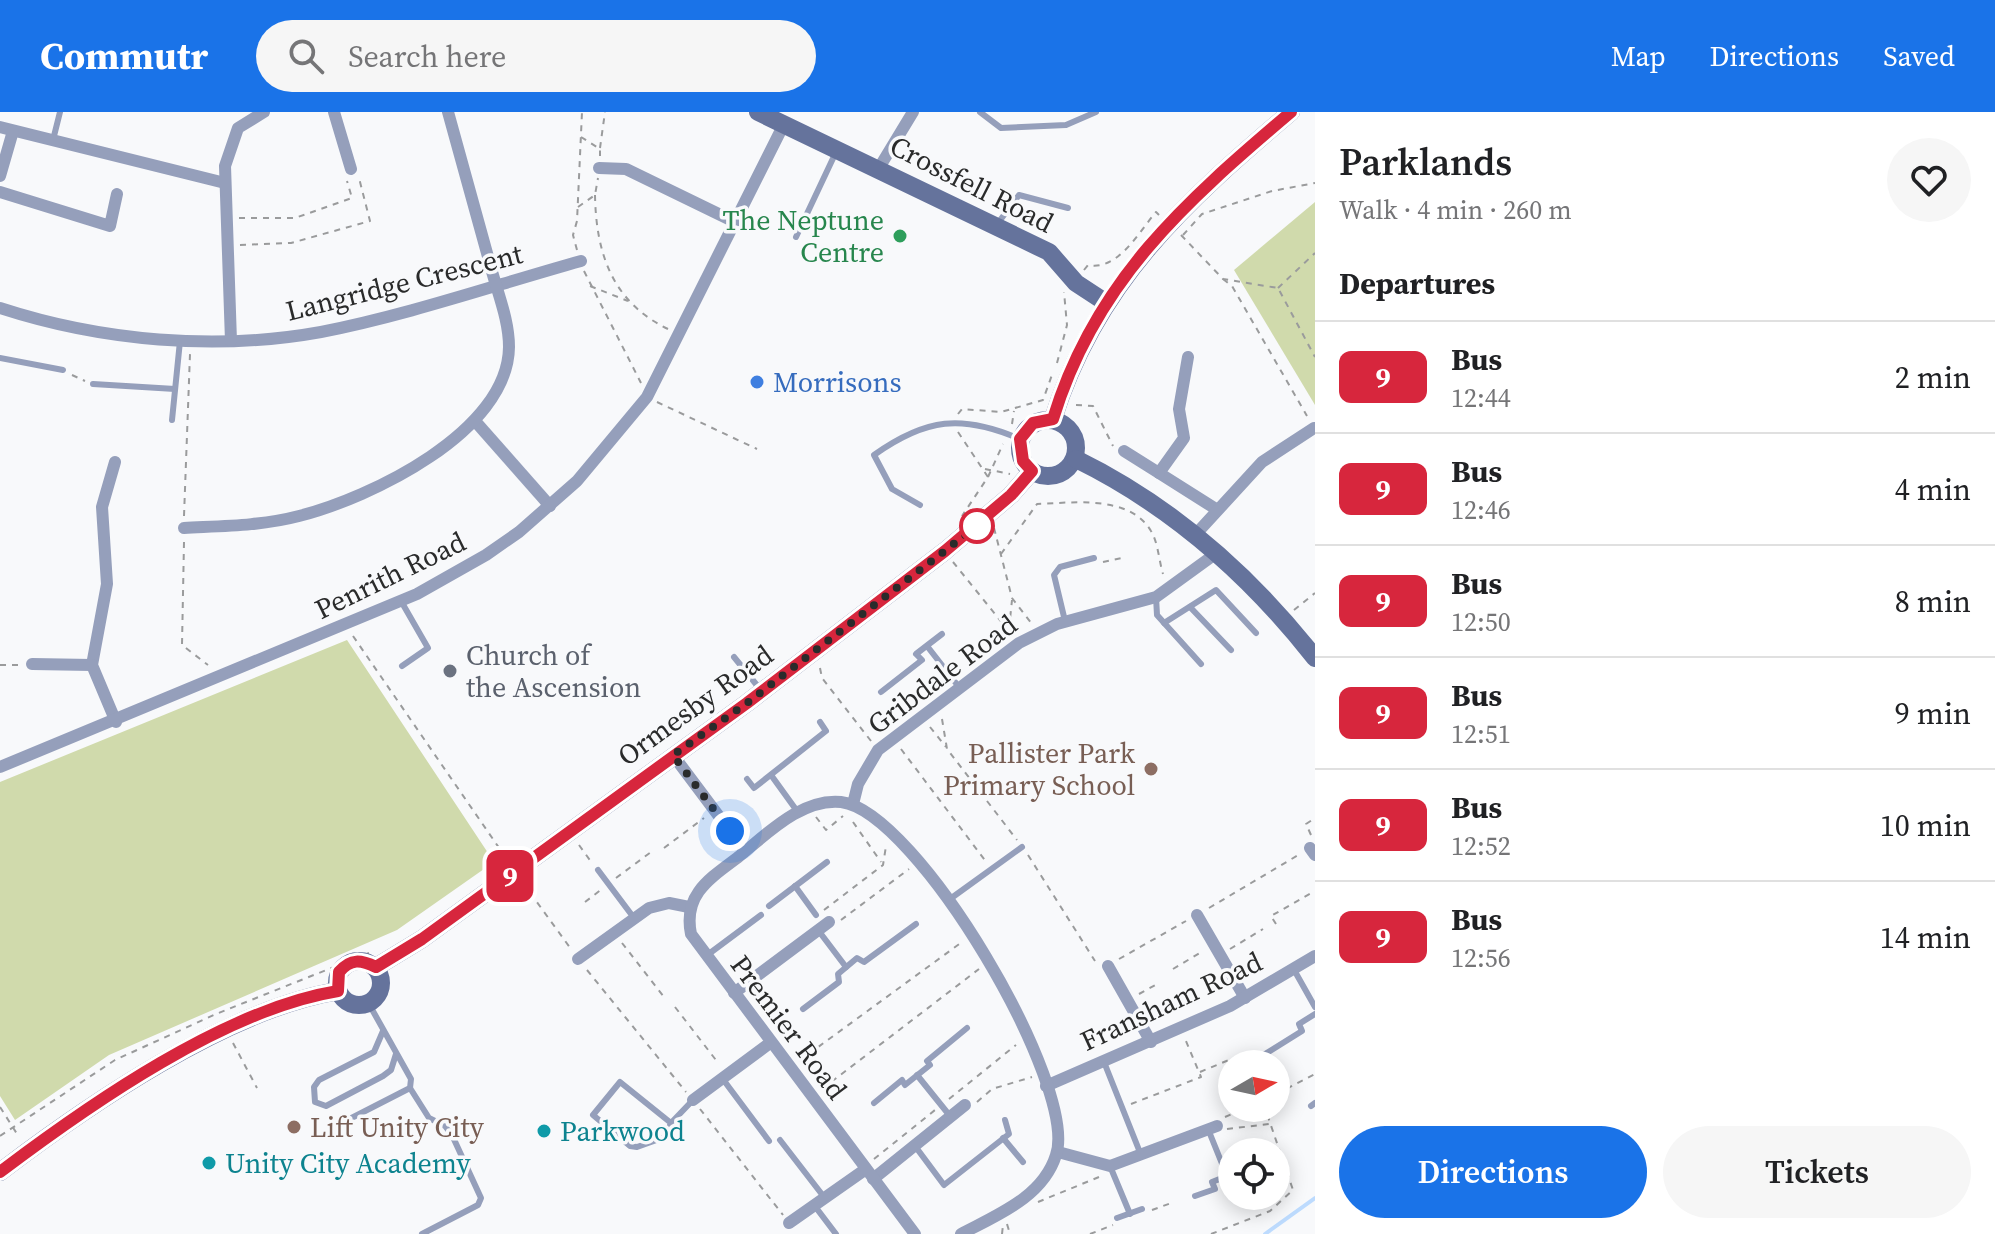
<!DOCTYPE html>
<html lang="en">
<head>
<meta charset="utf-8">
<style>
  :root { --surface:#fff; --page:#f6f6f6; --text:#202124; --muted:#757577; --line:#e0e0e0; --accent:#1a73e8 }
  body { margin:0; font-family:"Source Serif 4",serif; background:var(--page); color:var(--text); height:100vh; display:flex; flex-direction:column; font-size:30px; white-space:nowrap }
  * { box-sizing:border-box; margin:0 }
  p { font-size:26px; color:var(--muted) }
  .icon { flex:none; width:44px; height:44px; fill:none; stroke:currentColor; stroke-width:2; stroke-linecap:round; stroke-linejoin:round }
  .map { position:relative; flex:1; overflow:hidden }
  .drawer { display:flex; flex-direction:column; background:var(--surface); width:680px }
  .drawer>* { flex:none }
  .badge { padding:0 16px; border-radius:12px; font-size:28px; line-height:52px }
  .needle { width:52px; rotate:81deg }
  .buttons { position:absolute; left:1218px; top:938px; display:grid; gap:16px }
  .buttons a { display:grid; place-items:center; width:72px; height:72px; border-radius:50%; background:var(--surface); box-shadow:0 4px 20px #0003; font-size:40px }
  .you { position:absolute; width:40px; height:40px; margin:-20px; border:6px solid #fff; border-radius:50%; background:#1a73e8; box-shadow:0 0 0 12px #1a73e833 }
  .map>.badge { position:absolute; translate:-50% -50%; box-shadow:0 0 0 4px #fff }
  h2 { padding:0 24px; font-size:30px; line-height:72px }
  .round { display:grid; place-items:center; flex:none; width:84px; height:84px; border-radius:42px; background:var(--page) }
  .summary { display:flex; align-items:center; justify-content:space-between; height:136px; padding:0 24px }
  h1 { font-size:38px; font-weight:600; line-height:60px }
  .action { display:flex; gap:16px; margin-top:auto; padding:16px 24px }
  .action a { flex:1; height:92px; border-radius:48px; background:var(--accent); color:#fff; font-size:32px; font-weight:600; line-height:92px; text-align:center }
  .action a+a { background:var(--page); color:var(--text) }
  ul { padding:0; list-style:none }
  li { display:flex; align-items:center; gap:24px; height:112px; padding:0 24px; border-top:2px solid var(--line) }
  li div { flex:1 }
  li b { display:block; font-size:30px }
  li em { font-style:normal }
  li .badge { min-width:88px; font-weight:700; text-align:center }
  header { display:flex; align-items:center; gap:48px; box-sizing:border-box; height:112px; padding:0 40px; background:var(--accent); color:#fff }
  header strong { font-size:38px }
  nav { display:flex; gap:44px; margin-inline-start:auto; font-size:28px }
  .search { width:560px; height:72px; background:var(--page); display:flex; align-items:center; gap:20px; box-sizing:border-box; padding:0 28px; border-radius:44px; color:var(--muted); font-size:30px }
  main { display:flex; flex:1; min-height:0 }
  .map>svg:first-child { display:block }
  .green { fill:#d0daac }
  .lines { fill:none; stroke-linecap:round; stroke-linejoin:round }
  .stream { stroke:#bddbfe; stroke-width:4 }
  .path { stroke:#9a9b9c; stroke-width:2; stroke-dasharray:6 6; stroke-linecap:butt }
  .lane { stroke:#959fbb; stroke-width:6 }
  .street { stroke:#959fbb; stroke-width:12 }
  .secondary { stroke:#65739c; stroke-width:18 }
  .line-casing { stroke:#fff; stroke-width:18 }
  .line { stroke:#d7263d; stroke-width:12 }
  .walk { stroke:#2a2b2b; stroke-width:8; stroke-dasharray:0 14.4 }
  .leisure-dot { fill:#2e9e5b; stroke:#f8f9fb; stroke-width:3 }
  .shop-dot { fill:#3f7fe0; stroke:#f8f9fb; stroke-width:3 }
  .stop-dot { fill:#fff; stroke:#d7263d; stroke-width:4 }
  .worship-dot { fill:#6b7280; stroke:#f8f9fb; stroke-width:3 }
  .education-dot { fill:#8d6e63; stroke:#f8f9fb; stroke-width:3 }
  .culture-dot { fill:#0f9aa8; stroke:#f8f9fb; stroke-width:3 }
  .labels { text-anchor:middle; stroke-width:7; stroke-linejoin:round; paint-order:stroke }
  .street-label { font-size:28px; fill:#2a2b2b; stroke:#f8f9fb }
  .leisure-label { font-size:28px; fill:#27864d; stroke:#f8f9fb; text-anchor:end }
  .shop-label { font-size:28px; fill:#366cbe; stroke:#f8f9fb; text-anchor:start }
  .worship-label { font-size:28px; fill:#5b616d; stroke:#f8f9fb; text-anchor:start }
  .education-label { font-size:28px; fill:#785e54; stroke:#f8f9fb; text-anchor:end }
  .culture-label { font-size:28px; fill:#0d838f; stroke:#f8f9fb; text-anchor:start }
</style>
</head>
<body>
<header>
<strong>Commutr</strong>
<div class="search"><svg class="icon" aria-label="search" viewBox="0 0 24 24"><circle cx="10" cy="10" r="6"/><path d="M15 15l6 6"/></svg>Search here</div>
<nav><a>Map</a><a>Directions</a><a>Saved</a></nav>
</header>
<main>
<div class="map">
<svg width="1315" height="1122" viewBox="0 0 1315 1122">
  <rect width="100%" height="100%" fill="#f8f9fb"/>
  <!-- green -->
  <g class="green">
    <path d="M1315 90V293L1234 158Z"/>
    <path d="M347 528 494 750 397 818 109 943 15 1008 0 984V670Z"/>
  </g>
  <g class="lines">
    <!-- stream -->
    <path class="stream" d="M1265 1122 1315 1086"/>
    <!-- path -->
    <g class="path">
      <path d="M581 25 600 37V44"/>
      <path d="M600 36 605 0"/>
      <path d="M595 83C596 141 612 190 668 217"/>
      <path d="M578 95 595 83 598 66"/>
      <path d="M239 106H295L352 86 347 69"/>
      <path d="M1181 123 1223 167 1278 176 1315 245"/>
      <path d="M1183 123 1202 102 1272 79 1315 71"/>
      <path d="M240 133 291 131 370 109 359 66"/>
      <path d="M577 138 573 123 577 109 582 0"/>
      <path d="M1084 158 1088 153C1118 159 1138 121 1156 100L1159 103"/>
      <path d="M584 159 641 271"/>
      <path d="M1223 167 1232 174 1307 304"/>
      <path d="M590 174 628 189"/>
      <path d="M1278 176 1315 141"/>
      <path d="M1057 251 1067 213 1064 180"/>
      <path d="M72 263 85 269"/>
      <path d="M657 290 757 337"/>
      <path d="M1076 293 1093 294 1113 334"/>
      <path d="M958 302 962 297 1001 300 1043 288 1053 260"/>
      <path d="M1012 312 1014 299"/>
      <path d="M958 320 988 365 962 404"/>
      <path d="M985 357 1010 362"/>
      <path d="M988 365 1003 332"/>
      <path d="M184 404 190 242"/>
      <path d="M994 416 1012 486 1032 512"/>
      <path d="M184 430 182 533 208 553"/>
      <path d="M1001 442 1037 392C1071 391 1129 382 1151 419 1158 430 1159 449 1163 462"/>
      <path d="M953 450 1012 523"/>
      <path d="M1103 450 1126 445"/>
      <path d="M1294 498 1315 481"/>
      <path d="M1009 517 1012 488"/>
      <path d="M353 524 506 746"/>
      <path d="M0 553H18"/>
      <path d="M820 556 822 566 871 629"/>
      <path d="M942 607 947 637 1017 728"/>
      <path d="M930 615 946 635"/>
      <path d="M901 637 987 751"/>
      <path d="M816 705 826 718 843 704"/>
      <path d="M853 710 881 750"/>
      <path d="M1311 723 1306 712 1315 706"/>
      <path d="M579 733 592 751"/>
      <path d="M664 736 704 706"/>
      <path d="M1028 743 1095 849"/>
      <path d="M616 766 651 740"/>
      <path d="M523 771 571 837"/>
      <path d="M585 790 602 777"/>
      <path d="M1209 796 1300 742"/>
      <path d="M824 798 883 753 886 734"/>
      <path d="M841 808 909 757"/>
      <path d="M1276 812 1271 804 1315 779"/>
      <path d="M622 831 664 885"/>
      <path d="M1230 837 1263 817"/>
      <path d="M1119 847 1186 809"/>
      <path d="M1173 857 1203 839"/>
      <path d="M587 858 686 980"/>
      <path d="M1139 882 1159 871"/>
      <path d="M675 895 719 952"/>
      <path d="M233 931 257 976"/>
      <path d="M799 949 962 830"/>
      <path d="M1200 960 1236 945"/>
      <path d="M822 977 979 857"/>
      <path d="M1276 982 1315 962"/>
      <path d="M949 987 1016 933"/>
      <path d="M977 990 992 977 1032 965"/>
      <path d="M1131 992 1201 965 1186 929"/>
      <path d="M0 995 19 1025"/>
      <path d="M700 997 783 1103"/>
      <path d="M1225 1005 1246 996"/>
      <path d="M1227 1017 1269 1012"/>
      <path d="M0 1024 115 948 216 902 369 841"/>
      <path d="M874 1047 935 998"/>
      <path d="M1038 1090 1099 1065"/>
      <path d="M1152 1098 1174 1090"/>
      <path d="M1007 1112 1010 1122"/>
      <path d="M1002 1122 1003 1113"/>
      <path d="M1090 1122 1113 1113"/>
      <path d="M1211 1122 1270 1099 1293 1078 1265 996"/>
    </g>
    <!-- lane -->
    <g class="lane">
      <path d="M980 0 1001 16 1066 13 1096 0"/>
      <path d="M53 28 60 0"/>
      <path d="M998 111 1019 83 1068 96"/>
      <path d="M796 125 836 40"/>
      <path d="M0 246 63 258"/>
      <path d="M93 272 175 277"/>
      <path d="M172 308 180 229"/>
      <path d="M920 393 892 377 874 343C926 306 962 302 1020 327"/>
      <path d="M1156 485 1157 503 1201 552"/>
      <path d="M401 489 428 536 402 554"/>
      <path d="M1190 495 1231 538"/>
      <path d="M1065 509 1054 463 1060 455 1094 446"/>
      <path d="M1164 511 1216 478 1256 521"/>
      <path d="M927 534 959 575"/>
      <path d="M734 545 760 577"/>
      <path d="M881 580 922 548 916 542 942 522"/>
      <path d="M771 663 797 699"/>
      <path d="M747 667 754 676 826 619 820 610"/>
      <path d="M598 758 634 806"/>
      <path d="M795 774 816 803"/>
      <path d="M950 787 1022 735"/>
      <path d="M769 794 827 750"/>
      <path d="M818 818 846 855"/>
      <path d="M706 844 761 803"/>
      <path d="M1293 856 1315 895"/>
      <path d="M803 897 839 870 838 862 857 846 864 850 916 812"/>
      <path d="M383 919 374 940 319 968 314 975 315 990 326 994 383 964 391 958 396 942"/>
      <path d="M1257 947 1302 919 1299 912 1315 902"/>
      <path d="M1104 950 1141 1043"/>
      <path d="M917 963 950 1004"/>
      <path d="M722 966 769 1029"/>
      <path d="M410 976 429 1006 445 1014 452 1023 481 1086 478 1093 422 1122"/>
      <path d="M874 991 902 968 905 973 930 953 927 949 967 916"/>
      <path d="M1311 994 1315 991"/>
      <path d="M671 1011 620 970 593 1003 630 1034 637 1035 665 1025 671 1011 693 988"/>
      <path d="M330 1017 410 976 411 967 369 892"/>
      <path d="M1208 1017 1227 1064"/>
      <path d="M1003 1026 1023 1050"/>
      <path d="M780 1028 824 1085"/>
      <path d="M915 1034 944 1073 1009 1022 1005 1008"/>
      <path d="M1110 1054 1130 1102"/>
      <path d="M1195 1084 1215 1077 1212 1070 1232 1062"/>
      <path d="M814 1093 836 1122"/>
      <path d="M1117 1106 1142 1097"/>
    </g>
    <!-- street -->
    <g class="street">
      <path d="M334 0 351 57"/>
      <path d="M0 15 225 71"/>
      <path d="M599 56 626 57 735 110"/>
      <path d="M879 56 913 0"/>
      <path d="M0 64 13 19"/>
      <path d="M0 80 110 114 117 82"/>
      <path d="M0 196C101 229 216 239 321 220 408 203 495 173 581 149"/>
      <path d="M231 229 225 54 238 16 264 0"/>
      <path d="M1188 245 1179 297 1184 326 1159 361 1216 397"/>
      <path d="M475 309 550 394"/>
      <path d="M1124 339 1159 361"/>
      <path d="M115 350 102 395 107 472 92 553 116 610"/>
      <path d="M184 416C222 414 261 414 299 404 370 386 508 320 509 235 509 207 497 180 490 152 476 102 462 51 448 0"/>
      <path d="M1196 422 1262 350 1314 316"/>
      <path d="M32 552 92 553"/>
      <path d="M673 643 745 739"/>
      <path d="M0 655 417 482 486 443 519 420 577 369 647 285 784 12"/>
      <path d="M853 692 858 672 878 638 1019 531 1057 512 1156 485 1218 440"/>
      <path d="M1310 736 1315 743"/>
      <path d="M1197 803 1245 886"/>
      <path d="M578 847 649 796 669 791 689 795"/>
      <path d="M1108 854 1151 930"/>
      <path d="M734 881 829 810"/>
      <path d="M1046 974 1230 894 1315 844"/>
      <path d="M693 988 770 931"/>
      <path d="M1058 1040 1110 1054 1217 1014"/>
      <path d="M873 1067 965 993"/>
      <path d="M789 1111 866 1057"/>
      <path d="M915 1122 691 822C683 783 709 767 737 746 766 723 801 686 841 690 917 699 1079 975 1056 1043 1043 1085 997 1103 961 1122"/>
    </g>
    <!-- secondary -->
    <g class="secondary">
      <path d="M758 0 1049 140 1076 171 1105 190"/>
      <path d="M1053 307C1096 170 1185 90 1291 0"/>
      <circle cx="1048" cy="336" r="28"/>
      <path d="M1076 347C1172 394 1249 462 1315 546"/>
      <circle cx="359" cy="871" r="22"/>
      <path d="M376 855 422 827 747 591 945 439 1011 383 1032 359"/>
      <path d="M0 1060C88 993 228 897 338 879"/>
    </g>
  </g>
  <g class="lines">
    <defs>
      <path id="line" d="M0 1060C90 992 226 897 338 879L339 860C351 846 361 848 376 855L422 827 747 591 945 439 1011 383 1032 359 1023 349 1020 327 1033 311 1053 307C1095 169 1185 90 1291 0"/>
    </defs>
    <!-- line casing -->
    <use href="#line" class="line-casing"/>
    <!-- line -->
    <use href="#line" class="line"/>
    <!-- walk -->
    <path class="walk" d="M730 719 673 643 747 591 977 414"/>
  </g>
  <!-- markers -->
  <circle class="leisure-dot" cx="900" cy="124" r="8"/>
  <circle class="shop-dot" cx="757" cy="270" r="8"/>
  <circle class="stop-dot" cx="977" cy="414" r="16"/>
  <circle class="worship-dot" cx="450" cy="559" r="8"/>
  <g class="education-dot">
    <circle cx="1151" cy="657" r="8"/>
    <circle cx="294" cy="1015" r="8"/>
  </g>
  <g class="culture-dot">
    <circle cx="544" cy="1019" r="8"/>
    <circle cx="209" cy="1051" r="8"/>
  </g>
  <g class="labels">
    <!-- street labels -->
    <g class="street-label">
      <text transform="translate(972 72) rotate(27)" y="10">Crossfell Road</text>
      <text transform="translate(404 170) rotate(-14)" y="10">Langridge Crescent</text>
      <text transform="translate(390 463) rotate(-26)" y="10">Penrith Road</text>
      <text transform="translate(942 562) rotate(-37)" y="10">Gribdale Road</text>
      <text transform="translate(695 593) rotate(-36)" y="10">Ormesby Road</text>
      <text transform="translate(1171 889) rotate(-25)" y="10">Fransham Road</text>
      <text transform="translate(789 915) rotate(53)" y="10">Premier Road</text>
    </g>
    <!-- leisure labels -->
    <g class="leisure-label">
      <text x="884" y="118">The Neptune<tspan x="884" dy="32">Centre</tspan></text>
    </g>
    <!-- shop labels -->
    <g class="shop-label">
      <text x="773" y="280">Morrisons</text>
    </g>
    <!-- worship labels -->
    <g class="worship-label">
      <text x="466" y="553">Church of<tspan x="466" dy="32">the Ascension</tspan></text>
    </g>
    <!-- education labels -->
    <g class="education-label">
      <text x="1135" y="651">Pallister Park<tspan x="1135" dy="32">Primary School</tspan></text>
      <text x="310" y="1025" text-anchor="start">Lift Unity City</text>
    </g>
    <!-- culture labels -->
    <g class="culture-label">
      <text x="560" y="1029">Parkwood</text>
      <text x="225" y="1061">Unity City Academy</text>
    </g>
  </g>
</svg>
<div class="buttons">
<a><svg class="needle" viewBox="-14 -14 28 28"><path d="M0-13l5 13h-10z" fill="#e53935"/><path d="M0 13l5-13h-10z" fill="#757577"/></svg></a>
<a><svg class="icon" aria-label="locate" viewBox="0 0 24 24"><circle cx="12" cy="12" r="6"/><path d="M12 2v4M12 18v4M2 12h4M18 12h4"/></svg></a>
</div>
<div class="you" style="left:730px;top:719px"></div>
<b class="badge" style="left:510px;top:764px;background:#d7263d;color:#fff">9</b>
</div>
<section class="drawer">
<div class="summary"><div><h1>Parklands</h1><p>Walk · 4 min · 260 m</p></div><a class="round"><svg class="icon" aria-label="heart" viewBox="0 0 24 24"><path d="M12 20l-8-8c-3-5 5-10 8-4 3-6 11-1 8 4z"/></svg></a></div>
<h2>Departures</h2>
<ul>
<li><span class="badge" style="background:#d7263d;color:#fff">9</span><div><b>Bus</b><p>12:44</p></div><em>2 min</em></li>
<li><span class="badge" style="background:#d7263d;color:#fff">9</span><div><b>Bus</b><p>12:46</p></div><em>4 min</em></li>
<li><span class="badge" style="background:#d7263d;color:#fff">9</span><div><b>Bus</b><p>12:50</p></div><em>8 min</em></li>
<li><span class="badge" style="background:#d7263d;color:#fff">9</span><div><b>Bus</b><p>12:51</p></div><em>9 min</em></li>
<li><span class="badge" style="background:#d7263d;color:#fff">9</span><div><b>Bus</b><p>12:52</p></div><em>10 min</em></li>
<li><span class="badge" style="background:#d7263d;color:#fff">9</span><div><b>Bus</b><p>12:56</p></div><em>14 min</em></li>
</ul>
<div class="action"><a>Directions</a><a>Tickets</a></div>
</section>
</main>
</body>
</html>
